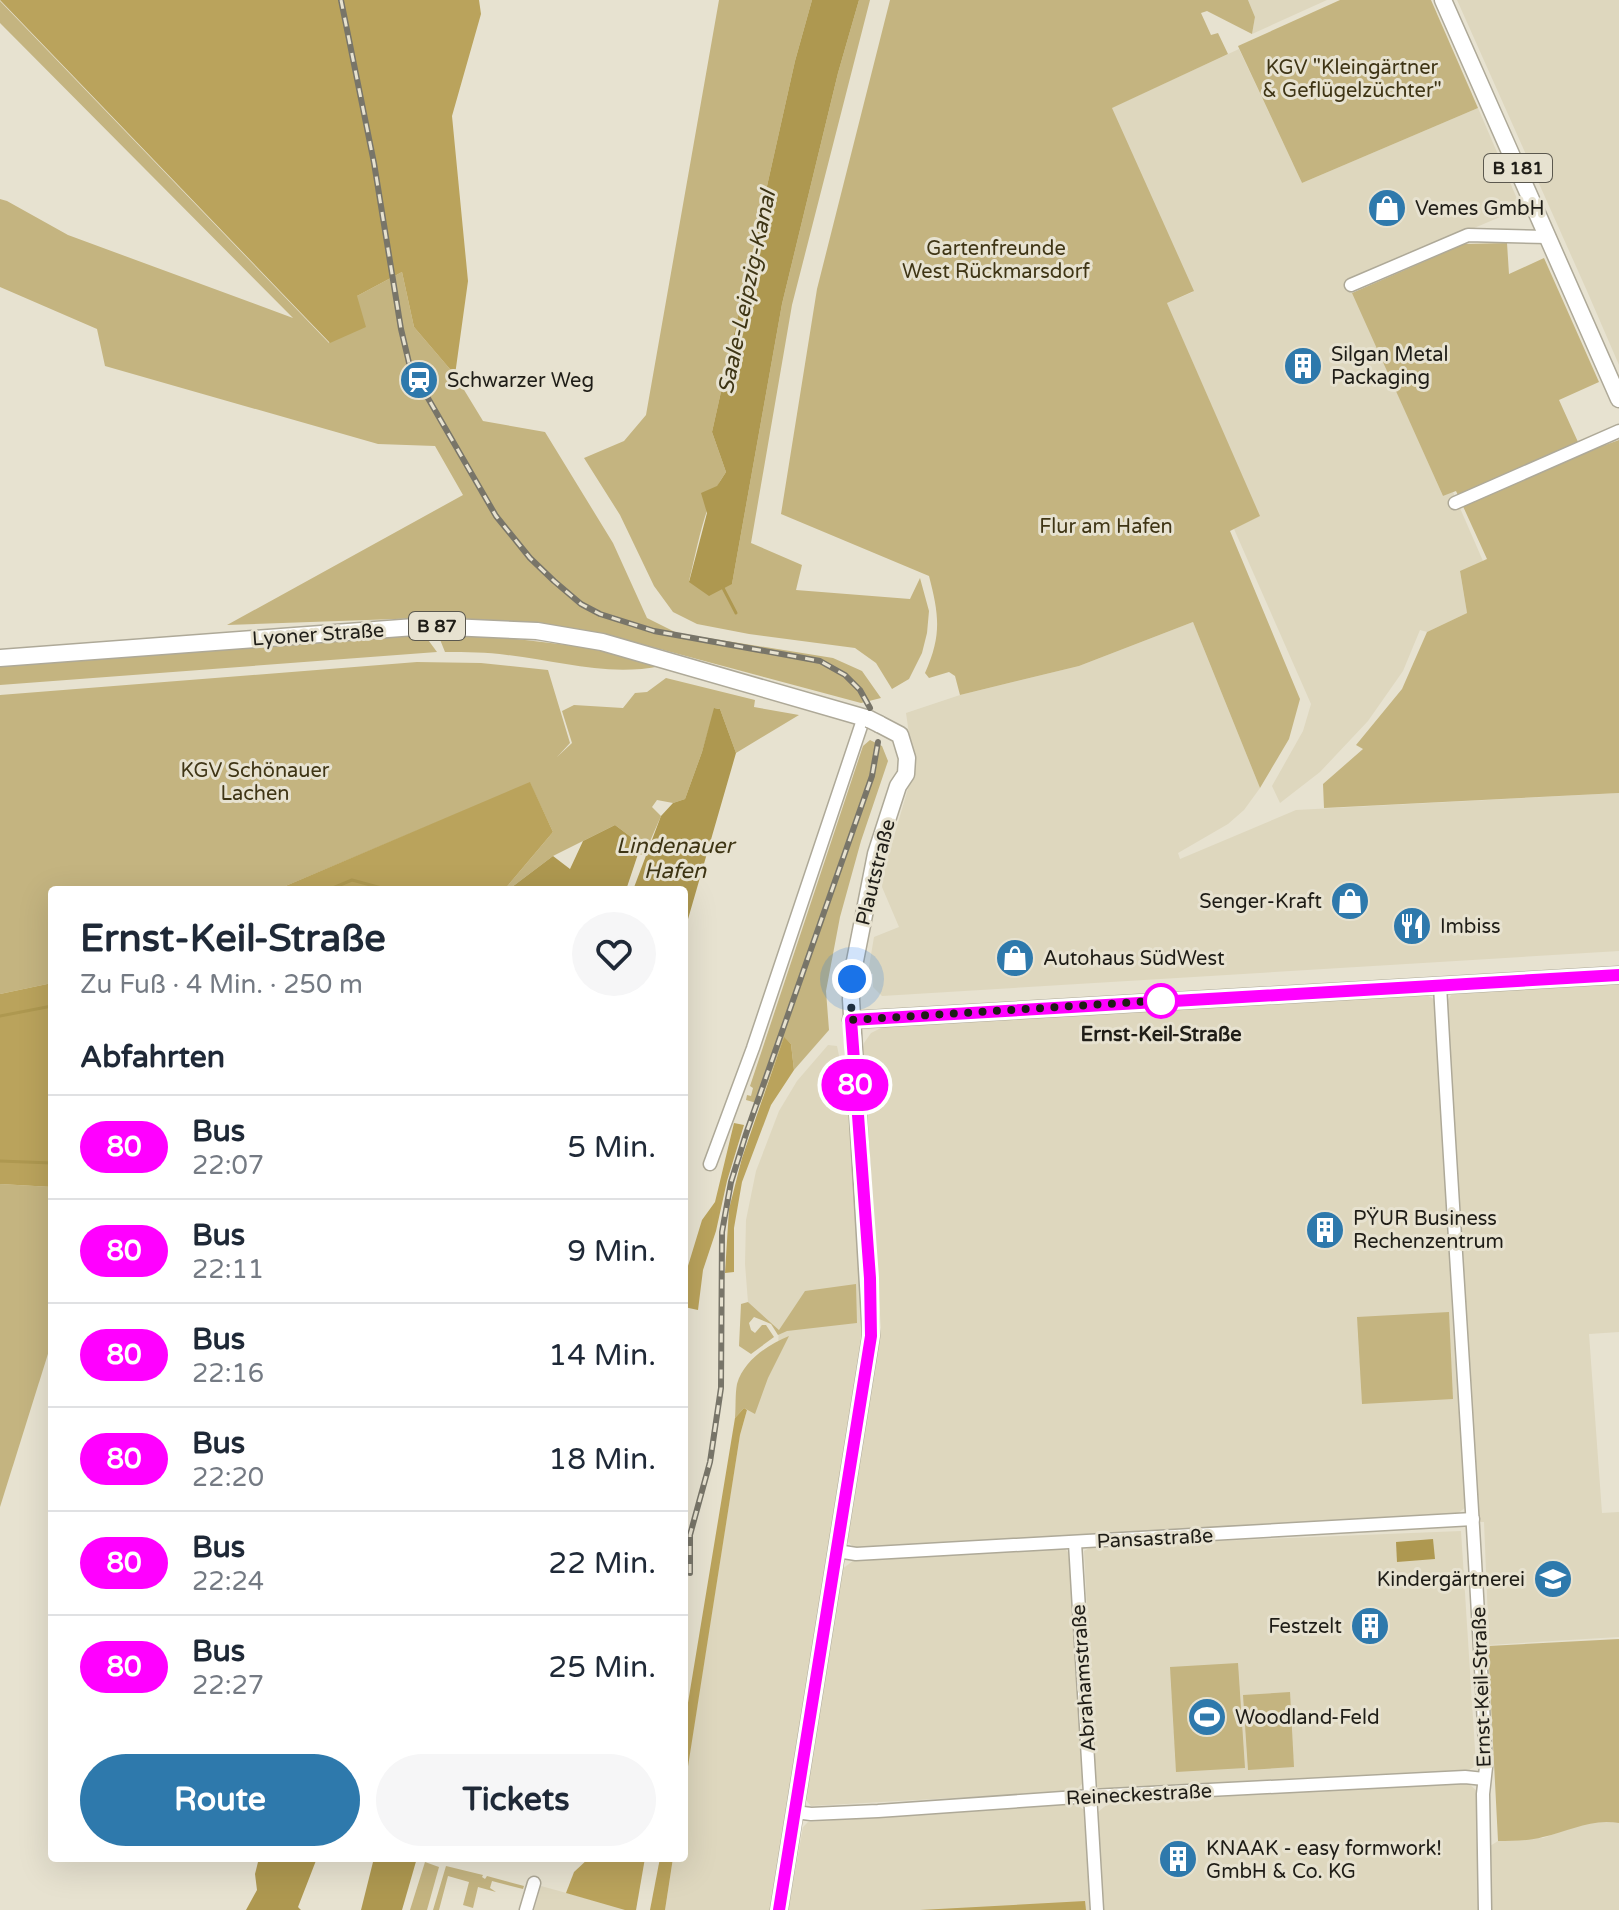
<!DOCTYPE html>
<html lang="de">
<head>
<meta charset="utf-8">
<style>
  :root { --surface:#fff; --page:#f6f6f7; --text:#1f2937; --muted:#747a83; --line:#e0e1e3; --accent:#2e79ac }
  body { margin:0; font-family:"Varela Round",sans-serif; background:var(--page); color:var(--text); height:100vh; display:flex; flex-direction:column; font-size:30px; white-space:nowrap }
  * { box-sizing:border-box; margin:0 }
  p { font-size:26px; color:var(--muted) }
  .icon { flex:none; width:44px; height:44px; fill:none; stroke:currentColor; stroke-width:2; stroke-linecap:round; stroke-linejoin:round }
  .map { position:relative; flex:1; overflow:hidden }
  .side { position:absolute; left:48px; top:886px; width:640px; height:976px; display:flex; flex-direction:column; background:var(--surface); border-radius:8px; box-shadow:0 8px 32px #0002 }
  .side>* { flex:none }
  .badge { padding:0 16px; border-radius:26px; font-size:28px; line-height:52px }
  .you { position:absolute; width:40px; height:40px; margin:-20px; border:6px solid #fff; border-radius:50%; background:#1a73e8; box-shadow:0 0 0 12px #1a73e833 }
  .map>.badge { position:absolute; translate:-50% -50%; box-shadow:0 0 0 4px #fff }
  h2 { padding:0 32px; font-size:30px; line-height:72px }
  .round { display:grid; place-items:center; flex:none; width:84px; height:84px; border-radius:42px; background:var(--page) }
  .summary { display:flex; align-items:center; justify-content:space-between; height:136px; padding:0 32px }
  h1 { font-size:38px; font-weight:700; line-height:60px }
  .primary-button { display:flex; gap:16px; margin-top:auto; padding:16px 32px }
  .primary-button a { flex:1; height:92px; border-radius:48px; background:var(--accent); color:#fff; font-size:32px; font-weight:700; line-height:92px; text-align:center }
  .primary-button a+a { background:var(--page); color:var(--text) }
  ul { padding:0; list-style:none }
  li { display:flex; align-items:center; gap:24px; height:104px; padding:0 32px; border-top:2px solid var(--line) }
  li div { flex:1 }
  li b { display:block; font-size:30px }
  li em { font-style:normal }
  li .badge { min-width:88px; font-weight:700; text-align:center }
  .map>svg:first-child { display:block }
  .built { fill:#ded7be }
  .green { fill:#c4b480 }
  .forest { fill:#baa35c }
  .water { fill:#ae9850 }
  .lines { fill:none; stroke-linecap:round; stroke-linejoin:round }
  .stream { stroke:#ae9850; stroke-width:3 }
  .minor-casing { stroke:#aea998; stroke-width:15 }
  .major-casing { stroke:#aea998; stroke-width:19 }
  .minor { stroke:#fff; stroke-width:12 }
  .major { stroke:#fff; stroke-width:16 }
  .rail-casing { stroke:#787569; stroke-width:6 }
  .rail { stroke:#e7e2d0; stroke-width:3; stroke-dasharray:9; stroke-linecap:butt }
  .major-bridge-casing { stroke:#aea998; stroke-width:19; stroke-linecap:butt }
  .major-bridge { stroke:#fff; stroke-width:16 }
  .line-casing { stroke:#fff; stroke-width:18 }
  .line { stroke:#f0f; stroke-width:12 }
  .walk { stroke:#1f1d17; stroke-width:8; stroke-dasharray:0 14.4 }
  .stop-dot { fill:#fff; stroke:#f0f; stroke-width:4 }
  .labels { text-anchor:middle; stroke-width:6; stroke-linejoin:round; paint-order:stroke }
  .shield { fill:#e7e2d0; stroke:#5b584e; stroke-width:2 }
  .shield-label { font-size:18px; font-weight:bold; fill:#1f1d17 }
  .park-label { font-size:20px; fill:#3f3515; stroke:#e7e2d0 }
  .poi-label { font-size:20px; fill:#1f1d17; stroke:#e7e2d0; text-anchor:start }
  .street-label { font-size:20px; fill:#1f1d17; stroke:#e7e2d0 }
  .stop-label { font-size:20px; font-weight:bold; fill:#1f1d17; stroke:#e7e2d0 }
  .water-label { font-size:22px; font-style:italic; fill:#3e3514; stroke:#e7e2d0 }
</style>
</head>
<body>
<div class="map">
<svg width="1619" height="1910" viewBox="0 0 1619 1910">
  <rect width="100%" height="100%" fill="#e7e2d0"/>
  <!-- built -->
  <g class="built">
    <path d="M1248 0H1327L1252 34 1255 17Z"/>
    <path d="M1457 0H1619V365L1587 291Z"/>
    <path d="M1239 49 1302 183 1478 108 1521 208 1348 282 1443 496 1453 492 1483 561 1460 572 1467 613 1427 632 1420 630 1403 671 1368 721 1320 772 1280 803 1272 786 1303 731 1311 704 1234 529 1259 516 1167 303 1193 292 1111 108Z"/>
    <path d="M1193 622 1260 788 1244 810 1228 824 1178 853 1180 859 1296 810 1619 793V951L882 996 873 987V974L868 973 874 937 899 927 882 887 883 874 914 768 906 713 960 695 1079 666Z"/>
    <path d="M1619 984V1332L1589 1334 1602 1513 1619 1512V1637L1489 1645 1484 1522H1480L1474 1492 1446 1003 1451 995 1463 992Z"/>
    <path d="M1426 995 1434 999 1437 1008 1466 1507 1457 1514 855 1549 845 1538 881 1329 862 1056 864 1043 871 1033 883 1027Z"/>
    <path d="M828 1045 837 1046 852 1119 863 1341 771 1910H665L673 1858H684V1789L740 1435 751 1396 778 1344 779 1330 748 1302 745 1264 746 1220 756 1171 779 1111 797 1081Z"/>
    <path d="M1461 1531 1476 1765 1468 1771 1102 1791 1096 1785 1084 1551 1093 1546Z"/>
    <path d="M1064 1548 1070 1554 1084 1782 1075 1791 811 1806 805 1799 841 1570 854 1560Z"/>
    <path d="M1467 1782 1478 1792 1479 1910H1103L1098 1812 1109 1803Z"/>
    <path d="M1076 1804 1084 1810 1090 1910H788L803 1827 808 1822Z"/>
    <path d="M1604 1821 1619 1823V1910H1491L1490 1846 1498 1841 1543 1838 1585 1823Z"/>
    <path d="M541 1886 625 1909V1910H534Z"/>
  </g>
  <!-- green -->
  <g class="green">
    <path d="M719 0H812L795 61 712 432 726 472C704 503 698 545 689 581L732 584 782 304 838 73 859 0H870L792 305 751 543 802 565 796 590 910 599 920 578 929 611 927 633 922 653 909 679 892 689 876 663 855 648 749 634 697 624 673 612 654 586 620 515 584 458 624 441 646 415Z"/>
    <path d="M890 0H1248L1255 17 1252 34 1207 11 1201 13 1211 35 1218 33 1228 54 1112 108 1194 291 1167 303 1260 516 1230 531 1300 699 1289 739 1260 788 1193 622 1079 666 960 695 955 676 949 672 929 678 925 673C942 635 939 615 929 576L781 514 817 289Z"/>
    <path d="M1340 0H1431L1478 108 1302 183 1238 46Z"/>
    <path d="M0 1 329 343 357 296 402 272 414 327 455 375 483 421 545 432 613 543 647 618 677 633 833 658 862 671 881 698 861 703 615 637 452 617 227 625 463 495 435 446 378 444 105 366 97 329 0 287V199L7 201 68 235 293 318 0 23Z"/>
    <path d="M1507 243 1509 274 1544 258 1599 382 1559 400 1583 453 1619 440V793L1324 808 1323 784 1363 749 1356 745 1402 689 1427 632 1467 613 1460 571 1487 559 1456 491 1443 496 1352 293 1464 244Z"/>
    <path d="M423 633 437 652 0 685V664Z"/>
    <path d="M474 634 593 648 661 666C608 677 560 661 507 655 487 652 466 652 445 652L439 637Z"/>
    <path d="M417 662 481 663 548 670 570 743 557 757 572 743 562 711 574 705 623 708 635 693 647 692 666 678 755 700 754 707 799 715 736 753 720 709 715 708 702 752 685 799 673 803 657 800 652 807 661 816 644 855 638 854 631 837 615 825 553 856 508 890H504L553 832 530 783 276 890H52V983L0 994V695Z"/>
    <path d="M870 740 882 746 888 761 861 841 840 917 826 991 829 1030 794 1070 791 1044 784 1038 760 1104 746 1100 747 1095 751 1096 753 1088 750 1086 863 746Z"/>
    <path d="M0 1184 52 1187V1341L0 1507Z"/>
    <path d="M856 1284 857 1323 787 1331 778 1335 771 1324 754 1317 749 1323 751 1330 755 1333 762 1325H766L774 1337 751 1354 739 1346 741 1304 748 1302 779 1330 805 1291Z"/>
    <path d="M1449 1312 1453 1399 1362 1404 1357 1317Z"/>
    <path d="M789 1336 768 1378 755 1414 744 1408 735 1418C736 1407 735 1394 737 1384 744 1360 768 1345 789 1336Z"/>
    <path d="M1619 1639V1823C1591 1818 1570 1831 1543 1837 1529 1841 1513 1841 1498 1841L1488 1646Z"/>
    <path d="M1238 1663 1245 1768 1176 1772 1170 1667Z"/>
    <path d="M1290 1692 1294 1767 1248 1770 1243 1695Z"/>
    <path d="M425 1862 439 1867 427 1910H410Z"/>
    <path d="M446 1866 483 1875 482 1877 485 1879 487 1876 524 1886 523 1889 492 1881 490 1888 496 1892 478 1887 473 1908 463 1905 469 1882 448 1876 439 1910H433Z"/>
  </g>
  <!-- forest -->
  <g class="forest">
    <path d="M0 0H479L481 14 452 116 468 281 455 375 414 327 402 272 357 296 366 327 330 343Z"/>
    <path d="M530 782 553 832 504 890H276Z"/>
    <path d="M52 983V1187L0 1184V994Z"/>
    <path d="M784 1037 791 1044 794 1070 771 1105 742 1182 734 1228V1272L725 1273 729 1209 742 1158Z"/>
    <path d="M734 1123 744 1125 727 1181 716 1231 703 1270 698 1310 684 1307V1279L702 1220 715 1202Z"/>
    <path d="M744 1408 747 1410 740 1435 684 1792V1727L735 1418Z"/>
    <path d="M589 1858H645L636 1910H625L566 1893 574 1872Z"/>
    <path d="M660 1858H673L665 1910H650Z"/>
    <path d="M1085 1901 1086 1910H920Z"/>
  </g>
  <!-- water -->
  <g class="water">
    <path d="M812 0H859L838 73 782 304 732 584 709 596 689 582 707 513 701 493 717 486 726 472 712 432 795 61Z"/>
    <path d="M714 708 720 709 736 753 684 933V890H633L661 816 673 803 685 799 702 752Z"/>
    <path d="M615 825 631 837 638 854 626 890H508L553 856 570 869 583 841Z"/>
    <path d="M1433 1539 1435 1559 1397 1562 1396 1542Z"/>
    <path d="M259 1858H317L298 1907 301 1910H246L257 1890 255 1874Z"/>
    <path d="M374 1858H417L402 1910H361Z"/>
  </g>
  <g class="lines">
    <!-- stream -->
    <g class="stream">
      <path d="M722 586 736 613"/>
      <path d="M328 890 352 880 389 890"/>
      <path d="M0 1016 52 1006"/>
      <path d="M0 1161 52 1163"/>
    </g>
    <defs>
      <g id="minor">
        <path d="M1351 285 1468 235 1548 237"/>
        <path d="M1455 503 1619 431"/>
        <path d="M1440 985C1454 1246 1474 1506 1486 1767L1483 1794 1485 1910"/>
        <path d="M710 1164 753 1048 864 717"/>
        <path d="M1075 1543 1097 1910"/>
        <path d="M837 1551 856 1554 1473 1519"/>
        <path d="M795 1812 811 1814 878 1811 1091 1796 1465 1777 1484 1779"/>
        <path d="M526 1910 534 1883"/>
      </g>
      <g id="major">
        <path d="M1443 0 1619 399"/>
        <path d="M0 658 428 626 537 631 602 642 869 719"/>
        <path d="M851 1020 1619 975"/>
        <path d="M779 1910 871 1336 851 999 853 971 876 854 898 786 906 774 907 758 900 735 879 724"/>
      </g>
    </defs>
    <!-- minor casing -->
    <use href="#minor" class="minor-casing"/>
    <!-- major casing -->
    <use href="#major" class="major-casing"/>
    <!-- minor -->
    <use href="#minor" class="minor"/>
    <!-- major -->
    <use href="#major" class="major"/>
    <defs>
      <g id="rail">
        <path d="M341 0 374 163 401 329 410 367 496 516 530 558 554 581 581 604 600 614 654 631 820 661 845 675 860 690 870 708"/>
        <path d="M690 1573V1535L710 1462 721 1388 722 1232 731 1182 746 1134 872 776 878 742"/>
      </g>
    </defs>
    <!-- rail casing -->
    <use href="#rail" class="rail-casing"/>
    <!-- rail -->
    <use href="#rail" class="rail"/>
    <defs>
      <path id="major-bridge" d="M869 719 879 724"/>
    </defs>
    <!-- major-bridge casing -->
    <use href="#major-bridge" class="major-bridge-casing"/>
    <!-- major-bridge -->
    <use href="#major-bridge" class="major-bridge"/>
  </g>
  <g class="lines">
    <defs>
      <path id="line" d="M779 1910 871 1336 870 1278 851 1020 1619 975"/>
    </defs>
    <!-- line casing -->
    <use href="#line" class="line-casing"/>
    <!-- line -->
    <use href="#line" class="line"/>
    <!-- walk -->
    <path class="walk" d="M852 979 851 1020 1170 1000 1161 1001"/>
  </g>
  <!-- icons -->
  <defs>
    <symbol id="shop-disc" viewBox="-11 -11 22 22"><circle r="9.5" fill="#2e79ac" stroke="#e7e2d0"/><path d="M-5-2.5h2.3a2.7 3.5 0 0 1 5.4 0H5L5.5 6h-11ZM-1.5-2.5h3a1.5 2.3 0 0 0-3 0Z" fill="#fff"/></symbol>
    <symbol id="building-disc" viewBox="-11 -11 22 22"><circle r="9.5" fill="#2e79ac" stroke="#e7e2d0"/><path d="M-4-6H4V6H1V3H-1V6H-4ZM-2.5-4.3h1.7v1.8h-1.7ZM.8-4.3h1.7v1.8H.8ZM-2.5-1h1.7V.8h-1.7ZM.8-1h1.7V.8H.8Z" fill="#fff"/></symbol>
    <symbol id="station-disc" viewBox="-11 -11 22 22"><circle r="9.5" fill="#2e79ac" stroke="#e7e2d0"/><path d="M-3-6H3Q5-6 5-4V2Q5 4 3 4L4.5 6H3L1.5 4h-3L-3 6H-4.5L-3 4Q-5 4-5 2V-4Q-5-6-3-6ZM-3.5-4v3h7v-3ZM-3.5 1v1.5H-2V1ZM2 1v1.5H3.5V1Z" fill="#fff"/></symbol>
    <symbol id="restaurant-disc" viewBox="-11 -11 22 22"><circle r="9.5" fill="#2e79ac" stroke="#e7e2d0"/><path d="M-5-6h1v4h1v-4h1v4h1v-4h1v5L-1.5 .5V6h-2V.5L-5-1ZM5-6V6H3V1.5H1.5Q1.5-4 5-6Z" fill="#fff"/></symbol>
    <symbol id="school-disc" viewBox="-11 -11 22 22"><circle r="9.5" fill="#2e79ac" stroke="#e7e2d0"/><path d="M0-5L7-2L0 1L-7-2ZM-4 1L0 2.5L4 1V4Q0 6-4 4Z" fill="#fff"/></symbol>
    <symbol id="stadium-disc" viewBox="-11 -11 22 22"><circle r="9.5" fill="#2e79ac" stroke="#e7e2d0"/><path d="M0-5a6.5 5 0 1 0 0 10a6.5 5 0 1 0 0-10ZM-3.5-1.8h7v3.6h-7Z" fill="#fff"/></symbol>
  </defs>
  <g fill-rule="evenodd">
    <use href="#shop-disc" x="1365" y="186" width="44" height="44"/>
    <use href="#building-disc" x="1281" y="344" width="44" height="44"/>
    <use href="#station-disc" x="397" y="358" width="44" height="44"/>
    <use href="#shop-disc" x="1328" y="879" width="44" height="44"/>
    <use href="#restaurant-disc" x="1390" y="904" width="44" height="44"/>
    <use href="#shop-disc" x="993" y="936" width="44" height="44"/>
    <use href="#building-disc" x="1303" y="1208" width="44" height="44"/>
    <use href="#school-disc" x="1531" y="1557" width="44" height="44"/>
    <use href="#building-disc" x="1348" y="1604" width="44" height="44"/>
    <use href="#stadium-disc" x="1185" y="1695" width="44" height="44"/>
    <use href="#building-disc" x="1156" y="1837" width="44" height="44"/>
  </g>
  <!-- markers -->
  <circle class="stop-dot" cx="1161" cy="1001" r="16"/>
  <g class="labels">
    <!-- shield labels -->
    <g class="shield">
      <rect x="1484" y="154" width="68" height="28" rx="6"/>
      <rect x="409" y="612" width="56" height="28" rx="6"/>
    </g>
    <g class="shield-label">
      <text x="1518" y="174">B 181</text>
      <text x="437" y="632">B 87</text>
    </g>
    <!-- park labels -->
    <g class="park-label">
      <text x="1352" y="74">KGV "Kleingärtner<tspan x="1352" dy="23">&amp; Geflügelzüchter"</tspan></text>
      <text x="996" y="255">Gartenfreunde<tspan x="996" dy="23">West Rückmarsdorf</tspan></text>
      <text x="1106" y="533">Flur am Hafen</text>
      <text x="255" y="777">KGV Schönauer<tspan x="255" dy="23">Lachen</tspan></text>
    </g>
    <!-- poi labels -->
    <g class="poi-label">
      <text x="1415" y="215">Vemes GmbH</text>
      <text x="1331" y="361">Silgan Metal<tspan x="1331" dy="23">Packaging</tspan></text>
      <text x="447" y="387">Schwarzer Weg</text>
      <text x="1322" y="908" text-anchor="end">Senger-Kraft</text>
      <text x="1440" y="933">Imbiss</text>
      <text x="1043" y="965">Autohaus SüdWest</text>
      <text x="1353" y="1225">PŸUR Business<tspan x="1353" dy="23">Rechenzentrum</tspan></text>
      <text x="1525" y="1586" text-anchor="end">Kindergärtnerei</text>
      <text x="1342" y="1633" text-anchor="end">Festzelt</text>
      <text x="1235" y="1724">Woodland-Feld</text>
      <text x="1206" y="1855">KNAAK - easy formwork!<tspan x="1206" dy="23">GmbH &amp; Co. KG</tspan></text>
    </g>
    <!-- street labels -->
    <g class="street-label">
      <text transform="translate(318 634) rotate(-4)" y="7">Lyoner Straße</text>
      <text transform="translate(875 872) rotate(-76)" y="7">Plautstraße</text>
      <text transform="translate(1155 1538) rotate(-3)" y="7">Pansastraße</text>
      <text transform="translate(1083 1678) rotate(-94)" y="7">Abrahamstraße</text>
      <text transform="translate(1481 1687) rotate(-92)" y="7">Ernst-Keil-Straße</text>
      <text transform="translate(1139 1794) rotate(-3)" y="7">Reineckestraße</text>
    </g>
    <!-- stop labels -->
    <g class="stop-label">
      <text x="1161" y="1041">Ernst-Keil-Straße</text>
    </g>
    <!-- water labels -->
    <g class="water-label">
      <text transform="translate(746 292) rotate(-78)" y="8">Saale-Leipzig-Kanal</text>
      <text x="675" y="853">Lindenauer<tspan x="675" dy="25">Hafen</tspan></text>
    </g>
  </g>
</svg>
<div class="you" style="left:852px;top:979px"></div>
<b class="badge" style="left:855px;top:1085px;background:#f0f;color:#fff">80</b>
<section class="side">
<div class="summary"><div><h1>Ernst-Keil-Straße</h1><p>Zu Fuß · 4 Min. · 250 m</p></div><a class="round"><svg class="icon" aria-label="heart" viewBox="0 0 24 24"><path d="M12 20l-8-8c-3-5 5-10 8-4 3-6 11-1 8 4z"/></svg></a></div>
<h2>Abfahrten</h2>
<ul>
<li><span class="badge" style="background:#f0f;color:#fff">80</span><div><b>Bus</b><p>22:07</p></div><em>5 Min.</em></li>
<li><span class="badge" style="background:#f0f;color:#fff">80</span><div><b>Bus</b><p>22:11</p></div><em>9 Min.</em></li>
<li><span class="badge" style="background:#f0f;color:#fff">80</span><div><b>Bus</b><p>22:16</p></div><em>14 Min.</em></li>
<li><span class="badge" style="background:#f0f;color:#fff">80</span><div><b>Bus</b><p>22:20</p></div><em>18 Min.</em></li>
<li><span class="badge" style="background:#f0f;color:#fff">80</span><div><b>Bus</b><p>22:24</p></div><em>22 Min.</em></li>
<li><span class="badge" style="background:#f0f;color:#fff">80</span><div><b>Bus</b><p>22:27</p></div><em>25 Min.</em></li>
</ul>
<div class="primary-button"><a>Route</a><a>Tickets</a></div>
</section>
</div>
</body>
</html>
